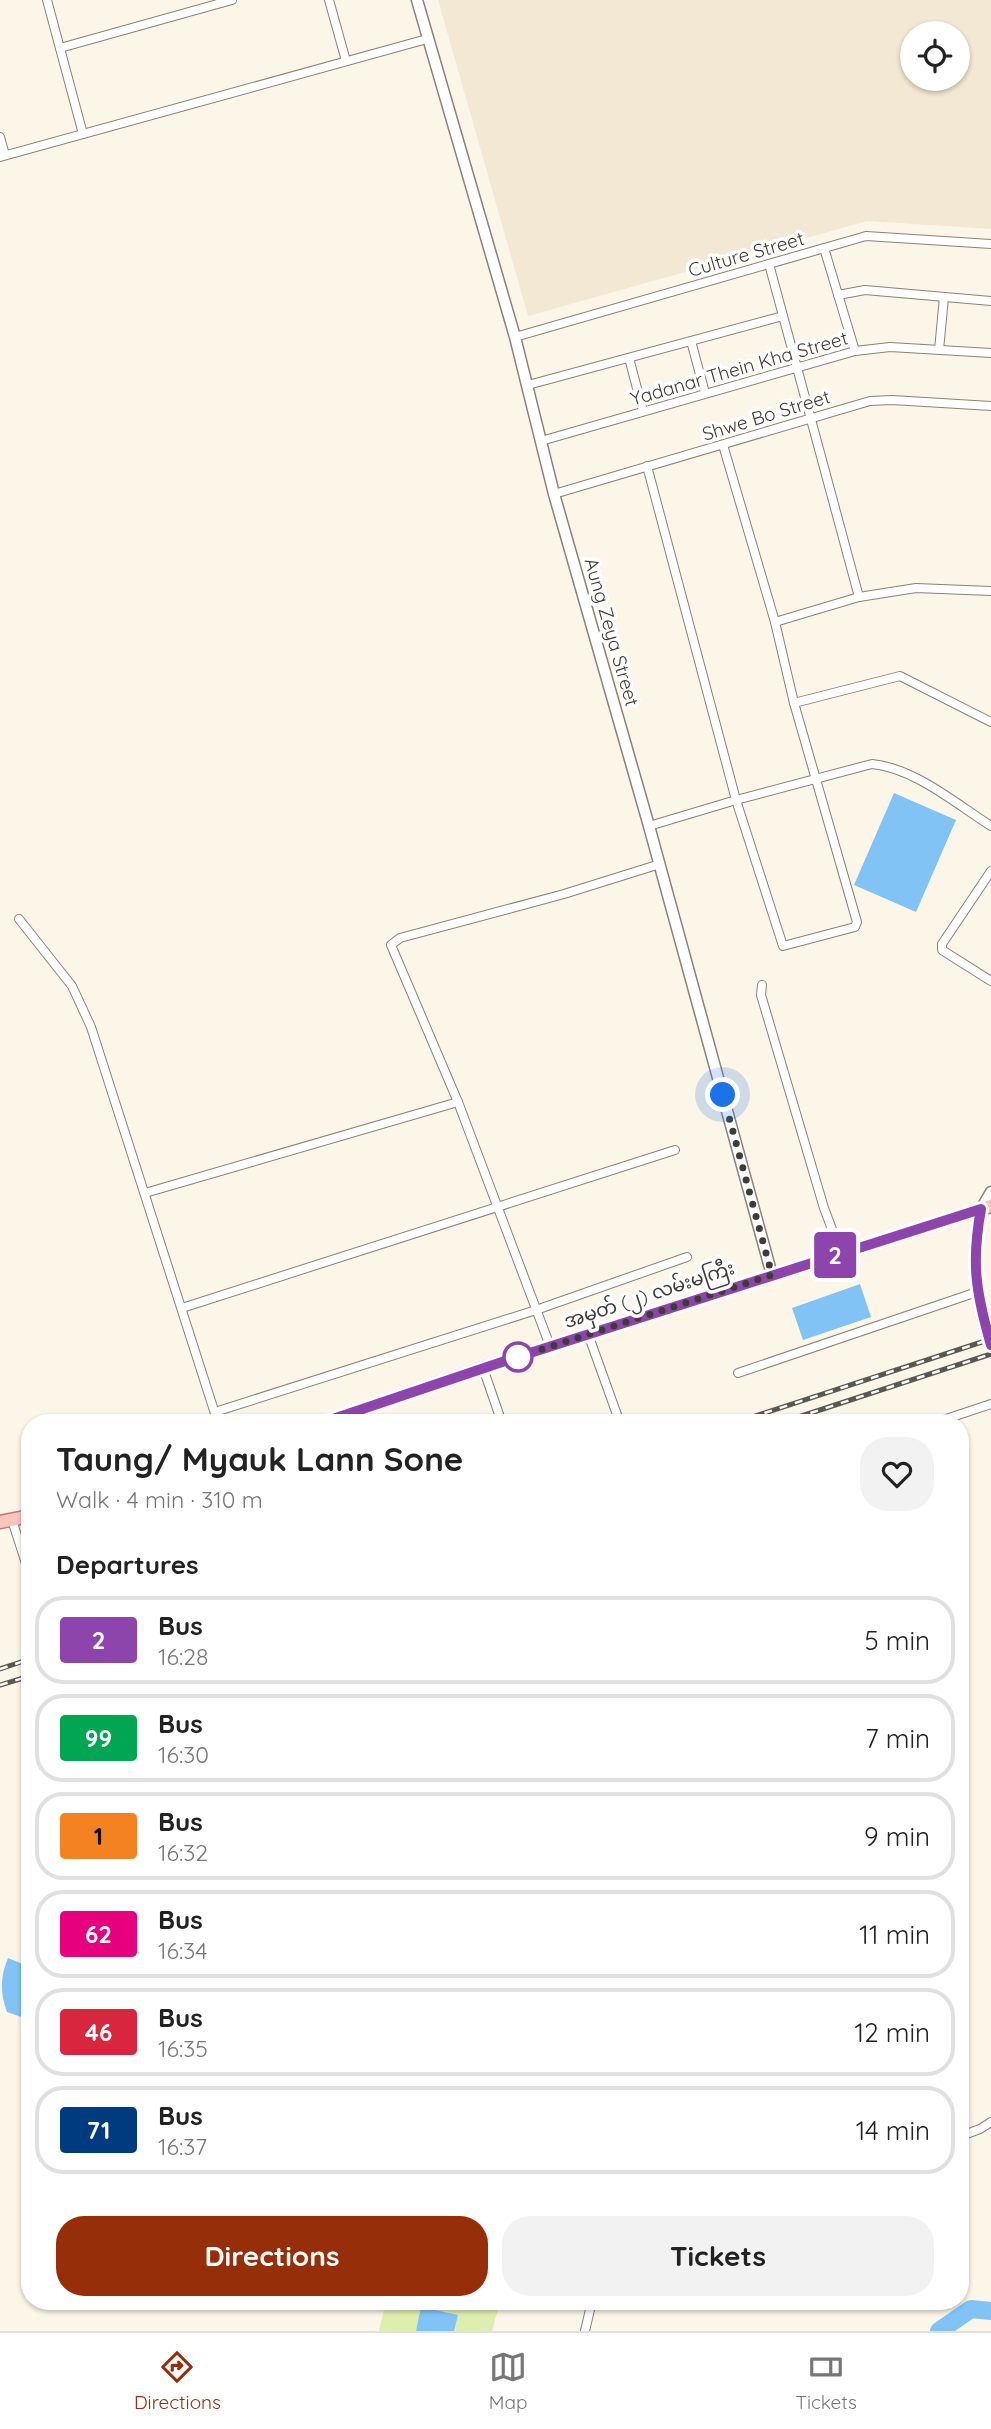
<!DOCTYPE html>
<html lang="en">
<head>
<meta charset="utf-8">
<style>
  :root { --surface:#fff; --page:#f2f2f2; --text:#222; --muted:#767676; --line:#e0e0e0; --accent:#962f09 }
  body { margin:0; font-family:Quicksand,"Noto Sans Myanmar",sans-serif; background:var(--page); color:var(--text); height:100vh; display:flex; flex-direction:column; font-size:26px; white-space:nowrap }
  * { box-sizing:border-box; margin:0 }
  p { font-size:23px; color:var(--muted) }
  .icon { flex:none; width:38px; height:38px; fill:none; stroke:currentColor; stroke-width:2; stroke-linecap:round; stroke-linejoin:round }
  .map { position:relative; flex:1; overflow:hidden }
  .sheet { position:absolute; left:21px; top:1414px; width:948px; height:896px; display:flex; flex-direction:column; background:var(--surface); border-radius:28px; box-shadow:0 2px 5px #0004 }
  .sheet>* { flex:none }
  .badge { padding:0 14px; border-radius:5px; font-size:24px; line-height:46px }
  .tools { position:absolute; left:900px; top:21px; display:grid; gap:14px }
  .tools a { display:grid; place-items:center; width:70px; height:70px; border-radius:50%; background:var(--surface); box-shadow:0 2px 5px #0004; font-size:35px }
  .you { position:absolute; width:35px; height:35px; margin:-18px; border:5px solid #fff; border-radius:50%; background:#1a73e8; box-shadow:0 0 0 10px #1a73e833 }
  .map>.badge { position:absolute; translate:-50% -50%; box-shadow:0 0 0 4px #fff }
  h2 { padding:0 35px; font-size:26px; line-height:63px }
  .round { display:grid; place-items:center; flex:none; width:74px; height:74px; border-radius:28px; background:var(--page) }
  .summary { display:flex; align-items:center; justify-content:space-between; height:119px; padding:0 35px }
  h1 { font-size:33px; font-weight:700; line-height:52px }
  .cta { display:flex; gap:14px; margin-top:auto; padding:14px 35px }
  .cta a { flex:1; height:80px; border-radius:28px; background:var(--accent); color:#fff; font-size:28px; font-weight:700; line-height:80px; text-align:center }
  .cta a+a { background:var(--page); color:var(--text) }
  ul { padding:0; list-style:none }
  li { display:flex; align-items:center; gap:21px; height:88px; margin:0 14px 10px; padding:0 21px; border:4px solid var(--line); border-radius:28px }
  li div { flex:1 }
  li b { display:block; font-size:26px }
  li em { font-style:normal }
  li .badge { min-width:77px; font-weight:700; text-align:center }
  .menu { display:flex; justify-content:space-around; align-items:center; height:98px; border-top:2px solid var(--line); background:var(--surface); font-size:19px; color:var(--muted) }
  .menu a { display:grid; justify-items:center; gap:4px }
  .menu .current { color:var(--accent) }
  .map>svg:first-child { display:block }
  .built { fill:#f2e8d3; fill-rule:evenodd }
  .green { fill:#deeeae }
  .water { fill:#81c3f4 }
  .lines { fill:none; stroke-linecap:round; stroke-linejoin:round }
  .river { stroke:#81c3f4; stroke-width:18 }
  .street-casing { stroke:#888376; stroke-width:10 }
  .secondary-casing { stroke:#888376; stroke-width:13 }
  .primary-casing { stroke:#ba7a74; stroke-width:15 }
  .street { stroke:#fff; stroke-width:8 }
  .secondary { stroke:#fff; stroke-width:10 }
  .primary { stroke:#fdc3bf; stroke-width:12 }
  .rail-casing { stroke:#5a5750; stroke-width:5 }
  .rail { stroke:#fff; stroke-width:2.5; stroke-dasharray:8; stroke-linecap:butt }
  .line-casing { stroke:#fff; stroke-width:16 }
  .line { stroke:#8e44ad; stroke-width:10 }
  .walk { stroke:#3f3c37; stroke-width:7; stroke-dasharray:0 12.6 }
  .stop-dot { fill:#fff; stroke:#8e44ad; stroke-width:3.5 }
  .labels { text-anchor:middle; stroke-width:7; stroke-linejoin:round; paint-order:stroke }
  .street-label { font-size:19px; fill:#3f3c37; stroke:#fff }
</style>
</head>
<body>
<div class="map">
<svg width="991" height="2331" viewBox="0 0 991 2331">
  <rect width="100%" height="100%" fill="#fcf6e8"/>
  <!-- built -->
  <path class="built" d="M438 0H991V229L867 221 528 316ZM912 33H957V79H912Z"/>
  <!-- green -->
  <path class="green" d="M386 2301H500L492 2331H379Z"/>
  <!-- water -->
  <g class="water">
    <path d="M894 793 956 820 916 912 854 885Z"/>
    <path d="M860 1284 871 1317 803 1340 792 1308Z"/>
    <path d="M8 1958 30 1967V2020L7 2012C0 1993 0 1977 8 1958Z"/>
    <path d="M421 2307 458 2315 454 2331H416Z"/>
  </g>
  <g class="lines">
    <!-- river -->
    <path class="river" d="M939 2331 971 2309 991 2311"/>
    <defs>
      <g id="street">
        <path d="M47 0 83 134"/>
        <path d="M329 0 346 61"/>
        <path d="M60 48 232 0"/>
        <path d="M0 137 5 155"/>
        <path d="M0 157 427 39"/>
        <path d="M824 248 855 351"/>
        <path d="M769 264 859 597"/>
        <path d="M838 295 865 290 991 301"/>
        <path d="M515 337 866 236 991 244"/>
        <path d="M691 341 705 393"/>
        <path d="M939 350 944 297"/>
        <path d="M629 358 643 411"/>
        <path d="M528 385 783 316"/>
        <path d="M541 441 855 351 890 347 991 353"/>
        <path d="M647 466 736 800 783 946 855 927 857 922 794 703 775 622 723 445"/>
        <path d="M554 494 870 401 892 400 991 406"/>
        <path d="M775 622 859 597 916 588 991 591"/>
        <path d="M794 703 900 676 991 722"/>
        <path d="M649 826 736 800 872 764C914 768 955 803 991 826"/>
        <path d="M991 871 942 944V950L991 981"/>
        <path d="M19 919 72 986 91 1027 218 1423"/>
        <path d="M762 985 761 995 824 1208 841 1253"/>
        <path d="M145 1193 458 1102"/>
        <path d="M182 1308 675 1150"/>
        <path d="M588 1334 620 1423"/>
        <path d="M550 1346 458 1102 391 945 400 938 564 894 660 864"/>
        <path d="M483 1368 502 1423"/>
        <path d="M738 1373 977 1292"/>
        <path d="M215 1412 536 1310 687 1257"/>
        <path d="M934 1423 991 1404"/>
        <path d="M12 1520 30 1576"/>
        <path d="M961 2136 980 2129 991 2122"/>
        <path d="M585 2331 592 2301"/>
      </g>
      <g id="secondary">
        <path d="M417 0 515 337 554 494 649 826 772 1275"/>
        <path d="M981 1209 991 1192"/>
      </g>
      <g id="primary">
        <path d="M981 1209C971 1261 976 1296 991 1345"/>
        <path d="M321 1423 483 1368 991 1206"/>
        <path d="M0 1522 30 1516"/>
      </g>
    </defs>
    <!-- street casing -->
    <use href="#street" class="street-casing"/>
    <!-- secondary casing -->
    <use href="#secondary" class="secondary-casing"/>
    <!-- primary casing -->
    <use href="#primary" class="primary-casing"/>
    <!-- street -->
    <use href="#street" class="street"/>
    <!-- secondary -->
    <use href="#secondary" class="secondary"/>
    <!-- primary -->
    <use href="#primary" class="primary"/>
    <defs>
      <g id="rail">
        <path d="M734 1423 991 1339"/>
        <path d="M780 1423 991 1354"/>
        <path d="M0 1669 30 1659"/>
        <path d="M0 1685 30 1676"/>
      </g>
    </defs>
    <!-- rail casing -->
    <use href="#rail" class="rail-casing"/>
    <!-- rail -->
    <use href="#rail" class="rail"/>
  </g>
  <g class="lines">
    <defs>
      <path id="line" d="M321 1423 505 1361 981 1209C971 1263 976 1293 991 1345"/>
    </defs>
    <!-- line casing -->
    <use href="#line" class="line-casing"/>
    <!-- line -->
    <use href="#line" class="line"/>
    <!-- walk -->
    <path class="walk" d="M518 1357 772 1275 723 1095"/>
  </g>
  <!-- markers -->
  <circle class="stop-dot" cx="518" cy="1357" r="14"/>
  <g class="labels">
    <!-- street labels -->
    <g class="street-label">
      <text transform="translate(746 254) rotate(-16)" y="7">Culture Street</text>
      <text transform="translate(739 368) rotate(-16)" y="7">Yadanar Thein Kha Street</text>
      <text transform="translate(766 415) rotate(-17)" y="7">Shwe Bo Street</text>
      <text transform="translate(612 632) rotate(74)" y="7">Aung Zeya Street</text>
      <text transform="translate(649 1294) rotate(-18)" y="7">အမှတ် (၂) လမ်းမကြီး</text>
    </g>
  </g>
</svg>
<div class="tools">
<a><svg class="icon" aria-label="locate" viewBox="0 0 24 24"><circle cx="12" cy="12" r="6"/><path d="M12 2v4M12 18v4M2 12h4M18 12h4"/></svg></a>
</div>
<div class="you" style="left:723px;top:1095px"></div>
<b class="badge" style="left:835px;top:1255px;background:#8e44ad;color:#fff">2</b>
<section class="sheet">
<div class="summary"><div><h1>Taung/ Myauk Lann Sone</h1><p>Walk · 4 min · 310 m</p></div><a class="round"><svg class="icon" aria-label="heart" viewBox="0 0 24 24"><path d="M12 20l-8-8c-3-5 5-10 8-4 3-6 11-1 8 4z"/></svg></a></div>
<h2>Departures</h2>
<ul>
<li><span class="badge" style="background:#8e44ad;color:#fff">2</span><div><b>Bus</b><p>16:28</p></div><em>5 min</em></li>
<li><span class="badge" style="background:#00a651;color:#fff">99</span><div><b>Bus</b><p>16:30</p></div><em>7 min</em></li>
<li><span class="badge" style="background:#f58220;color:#111">1</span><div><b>Bus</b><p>16:32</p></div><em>9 min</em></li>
<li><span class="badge" style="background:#e6007e;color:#fff">62</span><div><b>Bus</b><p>16:34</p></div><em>11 min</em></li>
<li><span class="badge" style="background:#d7263d;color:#fff">46</span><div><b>Bus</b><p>16:35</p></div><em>12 min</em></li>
<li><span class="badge" style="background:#003b80;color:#fff">71</span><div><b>Bus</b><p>16:37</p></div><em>14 min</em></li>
</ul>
<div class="cta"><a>Directions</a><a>Tickets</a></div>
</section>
</div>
<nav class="menu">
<a class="current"><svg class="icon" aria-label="directions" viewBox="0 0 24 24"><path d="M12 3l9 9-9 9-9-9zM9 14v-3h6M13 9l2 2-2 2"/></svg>Directions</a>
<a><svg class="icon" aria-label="map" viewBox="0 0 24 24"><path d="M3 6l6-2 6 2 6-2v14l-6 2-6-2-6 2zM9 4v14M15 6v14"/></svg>Map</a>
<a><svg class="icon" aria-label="tickets" viewBox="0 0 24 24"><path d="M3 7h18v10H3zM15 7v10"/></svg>Tickets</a>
</nav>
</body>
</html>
